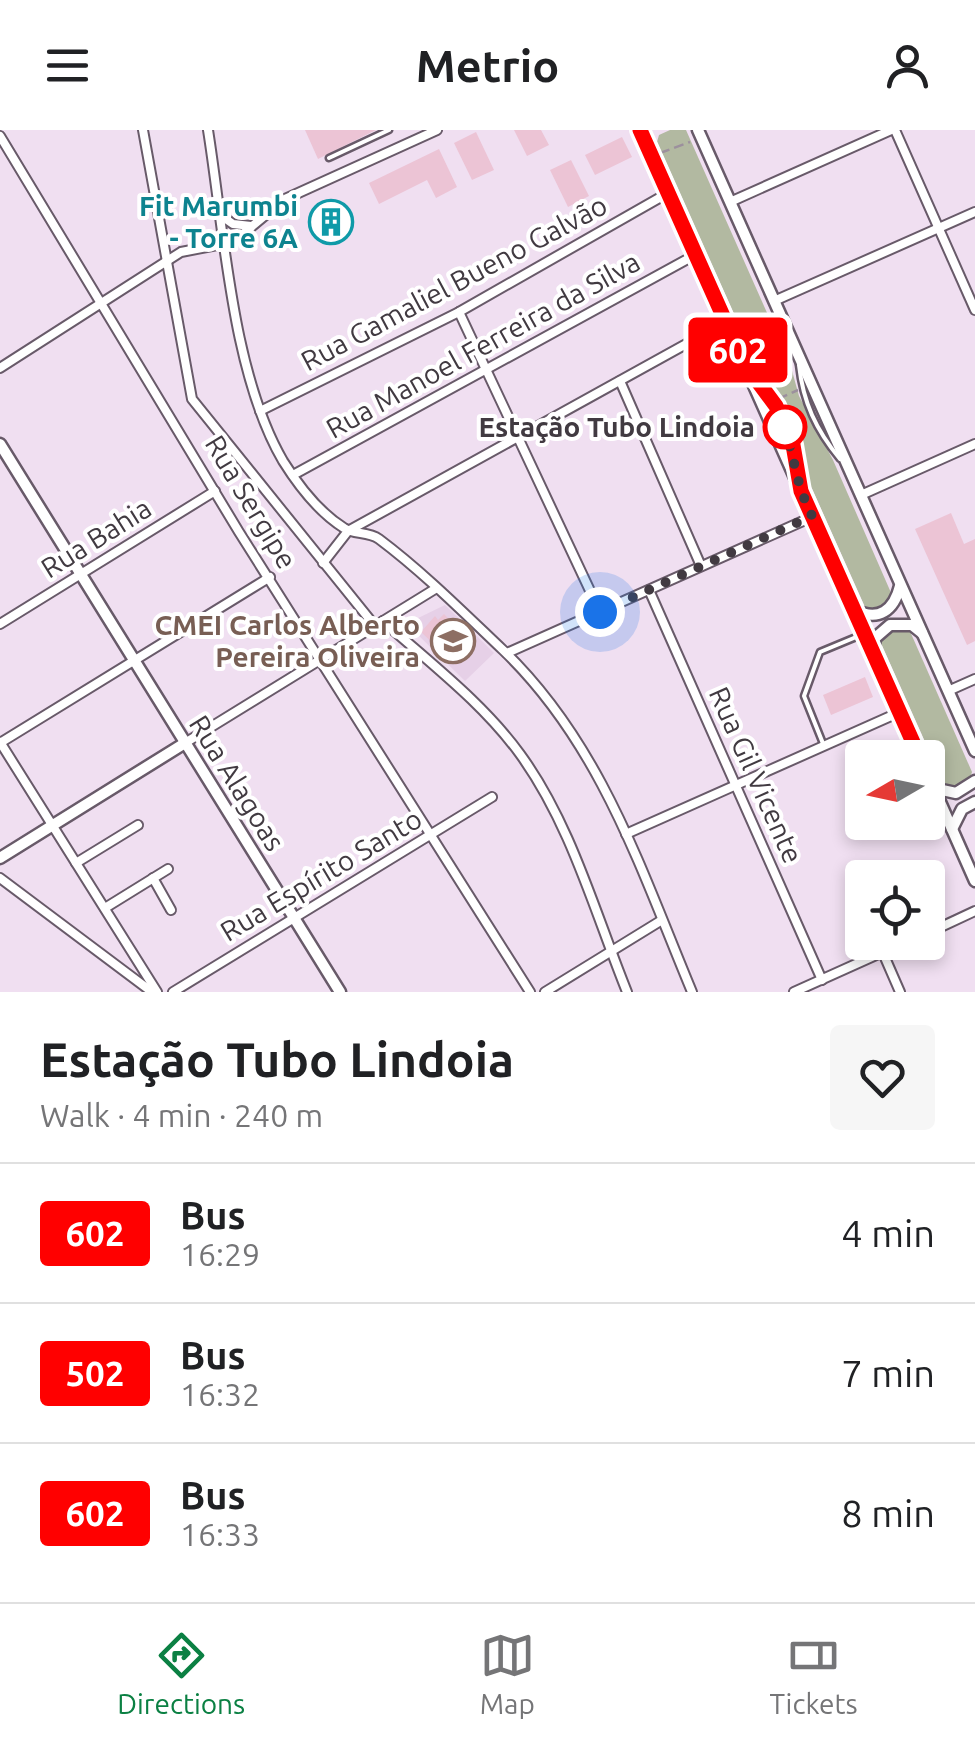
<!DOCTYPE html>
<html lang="en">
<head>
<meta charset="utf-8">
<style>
  :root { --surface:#fff; --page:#f6f6f6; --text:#202124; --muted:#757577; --line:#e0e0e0; --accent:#0b8043 }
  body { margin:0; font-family:Ubuntu,sans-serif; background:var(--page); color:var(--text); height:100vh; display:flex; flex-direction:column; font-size:38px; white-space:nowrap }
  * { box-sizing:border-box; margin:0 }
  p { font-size:32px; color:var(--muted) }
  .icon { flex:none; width:55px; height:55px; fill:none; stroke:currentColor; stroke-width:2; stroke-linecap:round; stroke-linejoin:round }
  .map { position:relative; height:862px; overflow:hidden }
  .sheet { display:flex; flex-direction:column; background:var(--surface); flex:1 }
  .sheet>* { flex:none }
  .badge { padding:0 20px; border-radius:8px; font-size:35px; line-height:65px }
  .needle { width:65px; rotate:261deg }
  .fabs { position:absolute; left:845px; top:610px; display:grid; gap:20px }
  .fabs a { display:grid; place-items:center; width:100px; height:100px; border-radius:10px; background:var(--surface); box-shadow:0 5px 15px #0003; font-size:50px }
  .you { position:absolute; width:50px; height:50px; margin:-25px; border:8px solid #fff; border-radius:50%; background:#1a73e8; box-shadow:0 0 0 15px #1a73e833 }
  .map>.badge { position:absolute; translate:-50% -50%; box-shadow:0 0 0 5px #fff }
  .round { display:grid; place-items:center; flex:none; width:105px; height:105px; border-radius:10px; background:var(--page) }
  .headline { display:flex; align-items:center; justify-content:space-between; height:170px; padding:0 40px }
  h1 { font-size:48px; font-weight:700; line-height:75px }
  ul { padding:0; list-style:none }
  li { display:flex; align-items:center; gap:30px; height:140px; padding:0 40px; border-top:2px solid var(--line) }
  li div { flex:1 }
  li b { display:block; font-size:38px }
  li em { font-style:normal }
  li .badge { min-width:110px; font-weight:700; text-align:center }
  header { display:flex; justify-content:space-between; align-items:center; height:130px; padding:0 40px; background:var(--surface); font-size:45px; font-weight:700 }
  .dock { display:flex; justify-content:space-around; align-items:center; height:140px; border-top:2px solid var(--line); background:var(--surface); font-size:28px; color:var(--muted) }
  .dock a { display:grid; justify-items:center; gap:5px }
  .dock .active { color:var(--accent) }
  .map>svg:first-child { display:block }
  .built { fill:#e6d0e7 }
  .green { fill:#b2b9a1 }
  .building { fill:#ecc4d5 }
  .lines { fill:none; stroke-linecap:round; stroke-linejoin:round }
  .lane-casing { stroke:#685a69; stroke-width:9 }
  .street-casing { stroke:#685a69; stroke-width:12 }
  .secondary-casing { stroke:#685a69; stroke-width:15 }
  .path { stroke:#9c909d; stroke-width:2.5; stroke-dasharray:10 5; stroke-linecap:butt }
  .lane { stroke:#fff; stroke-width:4 }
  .street { stroke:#fff; stroke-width:8 }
  .secondary { stroke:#fff; stroke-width:10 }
  .line-casing { stroke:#fff; stroke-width:22 }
  .line { stroke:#f00; stroke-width:15 }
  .walk { stroke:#413a41; stroke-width:10; stroke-dasharray:0 18 }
  .stop-dot { fill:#fff; stroke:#f00; stroke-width:5 }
  .labels { text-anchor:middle; stroke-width:8; stroke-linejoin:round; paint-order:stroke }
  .culture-label { font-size:28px; font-weight:bold; fill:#0d838f; stroke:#fff; text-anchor:end }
  .street-label { font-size:28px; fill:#413a41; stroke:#fff }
  .stop-label { font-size:28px; font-weight:bold; fill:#413a41; stroke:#fff; text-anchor:end }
  .education-label { font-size:28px; font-weight:bold; fill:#785e54; stroke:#fff; text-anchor:end }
</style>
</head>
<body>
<header><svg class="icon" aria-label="menu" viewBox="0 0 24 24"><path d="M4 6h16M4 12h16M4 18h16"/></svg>Metrio<svg class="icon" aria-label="person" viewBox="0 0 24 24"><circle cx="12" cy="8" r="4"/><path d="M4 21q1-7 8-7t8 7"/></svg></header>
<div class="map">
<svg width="975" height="862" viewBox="0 0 975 862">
  <rect width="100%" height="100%" fill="#f0dff1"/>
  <!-- built -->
  <path class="built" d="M445 475 494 523 465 551 411 498 412 491Z"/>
  <!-- green -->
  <g class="green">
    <path d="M670 0H686L791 237 799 266 833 330 892 465 887 476 876 480 865 477 805 343 799 315 763 249 657 12 659 5Z"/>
    <path d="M909 499 972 642 969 651 954 658 943 652 880 511 886 500Z"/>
  </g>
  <!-- building -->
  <g class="building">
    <path d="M305 0H376L318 29Z"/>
    <path d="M514 0H541L549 15 527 26Z"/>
    <path d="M476 2 494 40 472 50 454 13Z"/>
    <path d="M622 7 632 27 595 45 585 25Z"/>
    <path d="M439 19 457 57 436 68 427 50 379 74 369 53Z"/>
    <path d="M571 30 589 66 568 77 550 40Z"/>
    <path d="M333 69 351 104 329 116 311 80Z"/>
    <path d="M951 383 964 414 975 409V511L967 515 915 399Z"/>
    <path d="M444 484 474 516 456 535 421 502 435 486 438 490Z"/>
    <path d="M865 547 873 567 831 585 823 565Z"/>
  </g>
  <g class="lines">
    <defs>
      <g id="lane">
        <path d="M329 28 389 0"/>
        <path d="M799 235C803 272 816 300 840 329"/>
        <path d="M755 249C777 279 792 307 798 344"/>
        <path d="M824 616 804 566 820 522 861 505"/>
      </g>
      <g id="street">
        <path d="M143 0 192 269 375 496"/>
        <path d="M208 0C224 100 232 244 283 331 298 355 320 383 344 398 354 405 368 401 379 409 423 442 464 483 503 520 601 614 641 740 692 862"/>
        <path d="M895 0 975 180"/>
        <path d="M0 6 239 402 530 862"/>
        <path d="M730 72 891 0"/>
        <path d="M223 87 233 94 251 96"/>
        <path d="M774 171 975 82"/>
        <path d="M459 182 600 482"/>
        <path d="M0 238 181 122 233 112 285 69 437 0"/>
        <path d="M620 251 701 436"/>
        <path d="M260 281 459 182 668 63"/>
        <path d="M293 345 695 125"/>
        <path d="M861 365 975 314"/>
        <path d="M323 433 348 401 726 192"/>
        <path d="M649 460 822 850"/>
        <path d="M383 491C430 533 483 573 520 624 571 694 595 783 627 862"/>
        <path d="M0 494 215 361"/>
        <path d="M507 523 812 387"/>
        <path d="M948 561 975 549"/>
        <path d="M0 612 157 862"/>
        <path d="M0 613 270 447"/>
        <path d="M185 613 435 459"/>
        <path d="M626 704 900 582"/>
        <path d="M76 733 138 695"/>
        <path d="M0 748 152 862"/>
        <path d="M153 748 171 780"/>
        <path d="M105 778 168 739"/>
        <path d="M928 803 975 781"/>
        <path d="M883 823 900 862"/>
        <path d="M173 862 492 667"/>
        <path d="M545 862 662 790"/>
        <path d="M794 862 905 812"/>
      </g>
      <g id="secondary">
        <path d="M640 0 920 628"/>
        <path d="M698 0 975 621"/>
        <path d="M0 314 340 862"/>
        <path d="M855 480C879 492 894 480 900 456"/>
        <path d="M873 521 875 508 890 495H912L922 503"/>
        <path d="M928 645 975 751"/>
        <path d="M933 658 956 663 975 651"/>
        <path d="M952 699 962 679 975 672"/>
        <path d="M0 728 185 613"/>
      </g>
    </defs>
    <!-- lane casing -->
    <use href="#lane" class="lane-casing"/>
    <!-- street casing -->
    <use href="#street" class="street-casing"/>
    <!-- secondary casing -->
    <use href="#secondary" class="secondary-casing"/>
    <!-- path -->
    <g class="path">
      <path d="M660 23 690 12"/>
      <path d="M778 269 798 260"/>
    </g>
    <!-- lane -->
    <use href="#lane" class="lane"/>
    <!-- street -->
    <use href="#street" class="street"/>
    <!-- secondary -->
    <use href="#secondary" class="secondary"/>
  </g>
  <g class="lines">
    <defs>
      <path id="line" d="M640 0 744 233 776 276 793 315 801 361 920 628"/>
    </defs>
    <!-- line casing -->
    <use href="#line" class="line-casing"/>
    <!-- line -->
    <use href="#line" class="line"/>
    <!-- walk -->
    <path class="walk" d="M600 482 812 386 801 361 785 297"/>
  </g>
  <!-- icons -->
  <defs>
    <symbol id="building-ring" viewBox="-11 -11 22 22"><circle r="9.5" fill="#fff" stroke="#0f9aa8" stroke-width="1.5"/><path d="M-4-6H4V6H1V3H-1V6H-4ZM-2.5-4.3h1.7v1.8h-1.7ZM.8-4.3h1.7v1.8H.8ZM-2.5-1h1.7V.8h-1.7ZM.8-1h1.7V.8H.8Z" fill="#0f9aa8"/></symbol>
    <symbol id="school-ring" viewBox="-11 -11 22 22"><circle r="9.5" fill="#fff" stroke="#8d6e63" stroke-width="1.5"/><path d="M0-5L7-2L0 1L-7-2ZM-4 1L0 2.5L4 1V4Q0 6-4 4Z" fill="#8d6e63"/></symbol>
  </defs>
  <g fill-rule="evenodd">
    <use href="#building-ring" x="306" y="67" width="50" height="50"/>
    <use href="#school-ring" x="428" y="486" width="50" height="50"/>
  </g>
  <!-- markers -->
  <circle class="stop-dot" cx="785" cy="297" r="20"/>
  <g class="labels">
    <!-- culture labels -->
    <g class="culture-label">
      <text x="298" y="86">Fit Marumbi<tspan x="298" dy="32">- Torre 6A</tspan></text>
    </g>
    <!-- street labels -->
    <g class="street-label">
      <text transform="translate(454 153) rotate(-28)" y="10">Rua Gamaliel Bueno Galvão</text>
      <text transform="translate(483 215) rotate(-29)" y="10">Rua Manoel Ferreira da Silva</text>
      <text transform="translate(251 372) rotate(59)" y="10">Rua Sergipe</text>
      <text transform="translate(96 408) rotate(-32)" y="10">Rua Bahia</text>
      <text transform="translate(756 645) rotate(66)" y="10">Rua Gil Vicente</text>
      <text transform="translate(237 653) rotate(58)" y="10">Rua Alagoas</text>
      <text transform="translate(321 745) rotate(-31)" y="10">Rua Espírito Santo</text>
    </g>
    <!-- stop labels -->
    <g class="stop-label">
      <text x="755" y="307">Estação Tubo Lindoia</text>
    </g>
    <!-- education labels -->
    <g class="education-label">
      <text x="420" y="505">CMEI Carlos Alberto<tspan x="420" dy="32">Pereira Oliveira</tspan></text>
    </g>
  </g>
</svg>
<div class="fabs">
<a><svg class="needle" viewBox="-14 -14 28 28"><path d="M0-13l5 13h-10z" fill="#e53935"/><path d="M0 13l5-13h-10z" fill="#757577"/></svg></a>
<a><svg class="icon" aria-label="locate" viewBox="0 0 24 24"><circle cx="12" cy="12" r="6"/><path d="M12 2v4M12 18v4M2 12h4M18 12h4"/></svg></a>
</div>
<div class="you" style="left:600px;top:482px"></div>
<b class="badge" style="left:738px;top:220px;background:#f00;color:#fff">602</b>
</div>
<section class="sheet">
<div class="headline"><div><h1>Estação Tubo Lindoia</h1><p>Walk · 4 min · 240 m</p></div><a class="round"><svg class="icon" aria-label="heart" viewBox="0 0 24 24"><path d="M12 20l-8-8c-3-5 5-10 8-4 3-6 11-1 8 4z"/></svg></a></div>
<ul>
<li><span class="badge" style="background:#f00;color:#fff">602</span><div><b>Bus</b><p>16:29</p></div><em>4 min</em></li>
<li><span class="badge" style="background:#f00;color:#fff">502</span><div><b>Bus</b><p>16:32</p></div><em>7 min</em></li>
<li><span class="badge" style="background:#f00;color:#fff">602</span><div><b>Bus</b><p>16:33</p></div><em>8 min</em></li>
</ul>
</section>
<nav class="dock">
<a class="active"><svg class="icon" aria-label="directions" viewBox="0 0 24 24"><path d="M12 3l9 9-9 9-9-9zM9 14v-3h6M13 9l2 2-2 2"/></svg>Directions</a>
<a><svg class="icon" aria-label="map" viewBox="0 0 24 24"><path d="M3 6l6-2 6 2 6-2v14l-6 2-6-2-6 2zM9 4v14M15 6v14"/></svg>Map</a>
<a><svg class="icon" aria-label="tickets" viewBox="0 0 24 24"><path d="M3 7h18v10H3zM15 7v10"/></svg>Tickets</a>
</nav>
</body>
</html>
